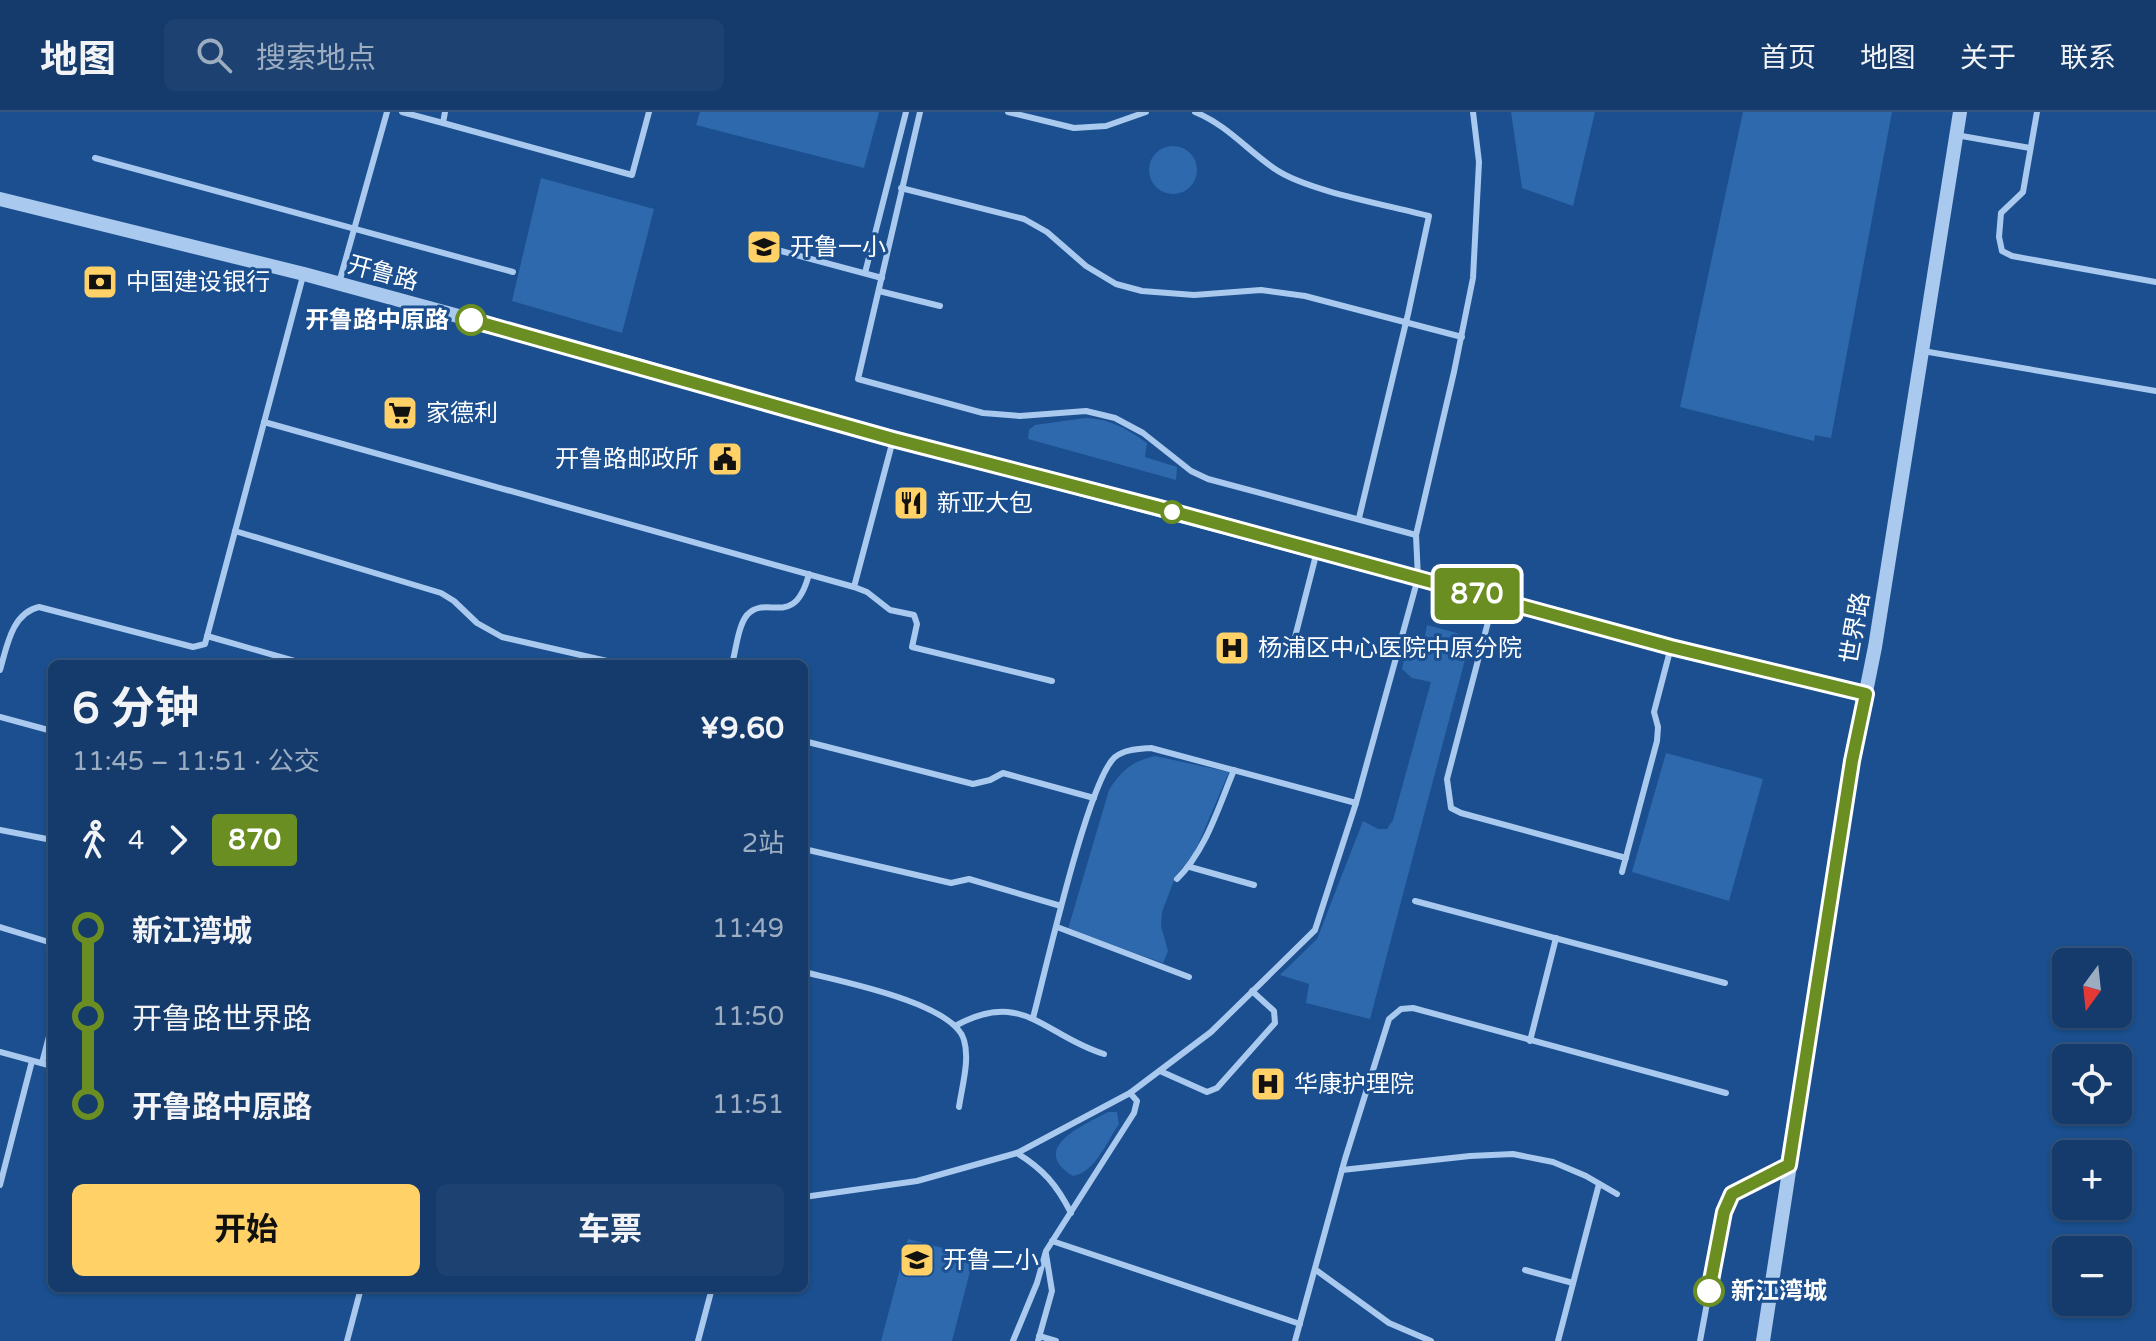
<!DOCTYPE html>
<html lang="zh">
<head>
<meta charset="utf-8">
<style>
  :root { --surface:#143b6b; --page:#1d4271; --text:#f1f3f6; --muted:#9dadc1; --line:#33557e; --accent:#ffd166 }
  body { margin:0; font-family:"Varela Round","Noto Sans SC",sans-serif; background:var(--page); color:var(--text); height:100vh; display:flex; flex-direction:column; font-size:30px; white-space:nowrap }
  * { box-sizing:border-box; margin:0 }
  p { font-size:26px; color:var(--muted) }
  .icon { flex:none; width:44px; height:44px; fill:none; stroke:currentColor; stroke-width:2; stroke-linecap:round; stroke-linejoin:round }
  .map { position:relative; flex:1; overflow:hidden }
  .panel { position:absolute; left:48px; top:548px; width:760px; height:632px; display:flex; flex-direction:column; background:var(--surface); border-radius:12px; box-shadow:0 2px 6px #0004,0 0 0 2px var(--line) }
  .panel>* { flex:none }
  .badge { padding:0 16px; border-radius:6px; font-size:28px; line-height:52px }
  .needle { width:52px; rotate:195deg }
  .fabs { position:absolute; left:2052px; top:836px; display:grid; gap:16px }
  .fabs a { display:grid; place-items:center; width:80px; height:80px; border-radius:12px; background:var(--surface); box-shadow:0 2px 6px #0004,0 0 0 2px var(--line); font-size:40px }
  .map>.badge { position:absolute; translate:-50% -50%; box-shadow:0 0 0 4px #fff }
  .legs { display:flex; align-items:center; gap:12px; height:88px; padding:0 24px; font-size:26px }
  .legs p { margin-inline-start:auto }
  .summary { display:flex; align-items:center; justify-content:space-between; height:136px; padding:0 24px }
  h1 { font-size:44px; font-weight:700; line-height:60px }
  .action { display:flex; gap:16px; margin-top:auto; padding:16px 24px }
  .action a { flex:1; height:92px; border-radius:12px; background:var(--accent); color:#111; font-size:32px; font-weight:700; line-height:92px; text-align:center }
  .action a+a { background:var(--page); color:var(--text) }
  ul { padding:0 24px; list-style:none }
  li { display:flex; align-items:center; gap:28px; height:88px; font-size:30px }
  li i { display:grid; place-items:center; width:12px; height:100%; margin:0 10px; background:currentColor }
  li i::after { content:''; width:20px; height:20px; margin:-10px; border:6px solid; border-radius:50%; background:var(--surface) }
  li p { margin-inline-start:auto }
  li:first-child i { background:linear-gradient(#0000 50%,currentColor 0) }
  li:last-child i { background:linear-gradient(currentColor 50%,#0000 0) }
  header { display:flex; align-items:center; gap:48px; box-sizing:border-box; height:112px; padding:0 40px; background:var(--surface); border-bottom:2px solid var(--line) }
  header strong { font-size:38px }
  nav { display:flex; gap:44px; margin-inline-start:auto; font-size:28px }
  .search { width:560px; height:72px; background:var(--page); display:flex; align-items:center; gap:20px; box-sizing:border-box; padding:0 28px; border-radius:12px; color:var(--muted); font-size:30px }
  .map>svg:first-child { display:block }
  .green { fill:#2e69ad }
  .lines { fill:none; stroke-linecap:round; stroke-linejoin:round }
  .service { stroke:#a9c9ee; stroke-width:6 }
  .tertiary { stroke:#a9c9ee; stroke-width:14 }
  .line-1-casing { stroke:#fff; stroke-width:18 }
  .line-1 { stroke:#6b8e23; stroke-width:12 }
  .stop-1-dot { fill:#fff; stroke:#6b8e23; stroke-width:4 }
  .labels { text-anchor:middle; stroke-width:6; stroke-linejoin:round; paint-order:stroke }
  .poi-label { font-size:24px; fill:#fff; stroke:#1b4f8f; text-anchor:start }
  .street-label { font-size:24px; fill:#fff; stroke:#1b4f8f }
  .stop-label { font-size:24px; font-weight:bold; fill:#fff; stroke:#1b4f8f; text-anchor:end }
</style>
</head>
<body>
<header>
<strong>地图</strong>
<div class="search"><svg class="icon" aria-label="search" viewBox="0 0 24 24"><circle cx="10" cy="10" r="6"/><path d="M15 15l6 6"/></svg>搜索地点</div>
<nav><a>首页</a><a>地图</a><a>关于</a><a>联系</a></nav>
</header>
<div class="map">
<svg width="2156" height="1229" viewBox="0 0 2156 1229">
  <rect width="100%" height="100%" fill="#1b4f8f"/>
  <!-- green -->
  <g class="green">
    <path d="M700 0H879L864 56 696 13Z"/>
    <path d="M1511 0H1595L1573 94 1522 76Z"/>
    <path d="M1743 0H1892L1831 326 1815 323 1814 329 1680 295Z"/>
    <circle cx="1173" cy="58" r="24"/>
    <path d="M541 66 654 97 622 221 512 189Z"/>
    <path d="M1085 306C1111 307 1127 317 1147 331L1145 345 1177 355 1176 368 1028 327 1029 318 1035 313Z"/>
    <path d="M1427 513 1471 525 1370 907 1306 891 1309 872 1280 863 1317 827 1363 709 1378 717H1387L1393 708 1431 570 1412 566 1402 557 1407 535H1423Z"/>
    <path d="M1666 641 1763 667 1729 789 1632 760Z"/>
    <path d="M1155 644 1229 660 1194 742 1176 763 1162 800 1161 814 1168 839 1163 851 1068 817 1109 678C1121 659 1132 649 1155 644Z"/>
    <path d="M1108 1000H1117L1119 1012C1107 1029 1095 1061 1073 1064 1028 1036 1084 1013 1108 1000Z"/>
    <path d="M908 1127 974 1144 952 1229H881Z"/>
  </g>
  <g class="lines">
    <!-- service -->
    <g class="service">
      <path d="M402 0 443 11 445 0"/>
      <path d="M920 0 858 267 983 301 1020 304 1086 299 1115 306 1143 321 1191 359 1208 367 1416 423"/>
      <path d="M1008 0 1074 16 1106 14 1146 0"/>
      <path d="M1195 0C1227 13 1247 38 1275 57 1307 79 1388 93 1429 104L1408 202 1359 406"/>
      <path d="M2037 0 2023 80 2001 101 1999 125 2002 139 2012 144 2156 170"/>
      <path d="M443 11 632 63 649 0"/>
      <path d="M1956 23 2030 36"/>
      <path d="M95 46 513 160"/>
      <path d="M901 76 1024 107 1047 120 1086 154 1116 172 1142 179 1194 183 1261 178 1305 184 1462 225"/>
      <path d="M781 139 882 166"/>
      <path d="M865 161 906 0"/>
      <path d="M339 171 387 0"/>
      <path d="M879 179 940 194"/>
      <path d="M1923 239 2156 279"/>
      <path d="M264 310 854 475 893 328"/>
      <path d="M235 419 441 481 454 489 477 511 502 525 620 552"/>
      <path d="M854 475 867 480 890 498 914 503 917 512 912 535 1052 569"/>
      <path d="M1494 487 1447 667 1451 696 1461 701 1626 746"/>
      <path d="M207 524 305 552"/>
      <path d="M1294 529 1316 443"/>
      <path d="M732 552C736 538 738 514 747 503 767 481 794 519 809 462"/>
      <path d="M0 558C7 534 12 501 39 495L193 535 205 532 303 164"/>
      <path d="M0 605 52 619"/>
      <path d="M804 629 973 672 990 668 1003 661 1094 686"/>
      <path d="M0 718 52 728"/>
      <path d="M804 737 951 771 969 767 1061 794"/>
      <path d="M1190 755 1254 773"/>
      <path d="M1622 760 1657 629 1658 615 1654 600 1671 535"/>
      <path d="M1177 767C1206 738 1218 696 1234 658"/>
      <path d="M1415 789 1725 871"/>
      <path d="M0 815 52 831"/>
      <path d="M1057 815 1189 865"/>
      <path d="M804 860C839 869 954 891 964 928 970 948 962 974 959 995"/>
      <path d="M1033 906C1045 861 1088 668 1115 645 1125 637 1139 637 1151 636L1356 691"/>
      <path d="M957 913C1024 877 1045 924 1104 942"/>
      <path d="M1530 929 1556 826"/>
      <path d="M0 940 52 954"/>
      <path d="M42 951 52 913"/>
      <path d="M1160 959 1207 980 1217 976 1275 911 1274 899 1252 879"/>
      <path d="M1017 1041C1043 1057 1057 1073 1071 1101"/>
      <path d="M1342 1058 1470 1044 1513 1042 1553 1050 1586 1064 1617 1082"/>
      <path d="M0 1073 32 949"/>
      <path d="M804 1085 917 1069 1017 1041 1130 981 1211 920 1315 818 1356 691 1418 466 1416 423 1454 260 1473 166 1479 50 1473 0"/>
      <path d="M1052 1129 1300 1212"/>
      <path d="M1316 1158 1389 1211 1431 1229"/>
      <path d="M1525 1158 1573 1171"/>
      <path d="M1039 1224 1056 1229"/>
      <path d="M347 1229 361 1176"/>
      <path d="M698 1229 712 1176"/>
      <path d="M1013 1229 1037 1171 1046 1139 1134 1001 1137 989 1130 981"/>
      <path d="M1038 1229 1052 1179 1046 1142"/>
      <path d="M1295 1229 1345 1047 1389 907 1401 897 1413 896 1726 981"/>
      <path d="M1558 1229 1599 1072"/>
      <path d="M1700 1229 1724 1100 1732 1082 1789 1053"/>
    </g>
    <!-- tertiary -->
    <g class="tertiary">
      <path d="M0 87 304 162 627 250 893 327 1671 535 1866 582"/>
      <path d="M1763 1229 1852 649 1875 535 1960 0"/>
    </g>
  </g>
  <g class="lines">
    <defs>
      <path id="line-1" d="M471 208 893 327 1156 395 1671 535 1866 582 1852 649 1789 1053 1732 1082 1724 1100 1709 1179"/>
    </defs>
    <!-- line-1 casing -->
    <use href="#line-1" class="line-1-casing"/>
    <!-- line-1 -->
    <use href="#line-1" class="line-1"/>
  </g>
  <!-- icons -->
  <defs>
    <symbol id="school-square" viewBox="-11 -11 22 22"><rect x="-9" y="-9" width="18" height="18" rx="4" fill="#ffd166" stroke="#1b4f8f"/><path d="M0-5L7-2L0 1L-7-2ZM-4 1L0 2.5L4 1V4Q0 6-4 4Z" fill="#111"/></symbol>
    <symbol id="bank-square" viewBox="-11 -11 22 22"><rect x="-9" y="-9" width="18" height="18" rx="4" fill="#ffd166" stroke="#1b4f8f"/><path d="M-6-4H6V4H-6ZM0-2.3a2.3 2.3 0 1 0 0 4.6a2.3 2.3 0 1 0 0-4.6Z" fill="#111"/></symbol>
    <symbol id="supermarket-square" viewBox="-11 -11 22 22"><rect x="-9" y="-9" width="18" height="18" rx="4" fill="#ffd166" stroke="#1b4f8f"/><path d="M-6-5.5h2.5l.6 2H6L4.5 2H-2.5L-4.4-4H-6ZM-1.5 3.2a1.3 1.3 0 1 0 .1 0ZM3 3.2a1.3 1.3 0 1 0 .1 0Z" fill="#111"/></symbol>
    <symbol id="civic-square" viewBox="-11 -11 22 22"><rect x="-9" y="-9" width="18" height="18" rx="4" fill="#ffd166" stroke="#1b4f8f"/><path d="M-.6-6.5H3V-4.5H.6V-3L4-1V1h2V6H-6V1h2V-1L-.6-3ZM-1.2 2.5V6h2.4V2.5Z" fill="#111"/></symbol>
    <symbol id="restaurant-square" viewBox="-11 -11 22 22"><rect x="-9" y="-9" width="18" height="18" rx="4" fill="#ffd166" stroke="#1b4f8f"/><path d="M-5-6h1v4h1v-4h1v4h1v-4h1v5L-1.5 .5V6h-2V.5L-5-1ZM5-6V6H3V1.5H1.5Q1.5-4 5-6Z" fill="#111"/></symbol>
    <symbol id="hospital-square" viewBox="-11 -11 22 22"><rect x="-9" y="-9" width="18" height="18" rx="4" fill="#ffd166" stroke="#1b4f8f"/><path d="M-5-5h3v3.5h4V-5h3V5h-3V1.5h-4V5h-3Z" fill="#111"/></symbol>
  </defs>
  <g fill-rule="evenodd">
    <use href="#school-square" x="744" y="115" width="40" height="40"/>
    <use href="#bank-square" x="80" y="150" width="40" height="40"/>
    <use href="#supermarket-square" x="380" y="281" width="40" height="40"/>
    <use href="#civic-square" x="705" y="327" width="40" height="40"/>
    <use href="#restaurant-square" x="891" y="371" width="40" height="40"/>
    <use href="#hospital-square" x="1212" y="516" width="40" height="40"/>
    <use href="#hospital-square" x="1248" y="952" width="40" height="40"/>
    <use href="#school-square" x="897" y="1128" width="40" height="40"/>
  </g>
  <!-- markers -->
  <g class="stop-1-dot">
    <circle cx="471" cy="208" r="14"/>
    <circle cx="1172" cy="400" r="10"/>
    <circle cx="1709" cy="1179" r="14"/>
  </g>
  <g class="labels">
    <!-- poi labels -->
    <g class="poi-label">
      <text x="790" y="143">开鲁一小</text>
      <text x="126" y="178">中国建设银行</text>
      <text x="426" y="309">家德利</text>
      <text x="699" y="355" text-anchor="end">开鲁路邮政所</text>
      <text x="937" y="399">新亚大包</text>
      <text x="1258" y="544">杨浦区中心医院中原分院</text>
      <text x="1294" y="980">华康护理院</text>
      <text x="943" y="1156">开鲁二小</text>
    </g>
    <!-- street labels -->
    <g class="street-label">
      <text transform="translate(383 161) rotate(15)" y="8">开鲁路</text>
      <text transform="translate(1855 516) rotate(-80)" y="8">世界路</text>
    </g>
    <!-- stop labels -->
    <g class="stop-label">
      <text x="449" y="216">开鲁路中原路</text>
      <text x="1731" y="1187" text-anchor="start">新江湾城</text>
    </g>
  </g>
</svg>
<div class="fabs">
<a><svg class="needle" viewBox="-14 -14 28 28"><path d="M0-13l5 13h-10z" fill="#e53935"/><path d="M0 13l5-13h-10z" fill="#9dadc1"/></svg></a>
<a><svg class="icon" aria-label="locate" viewBox="0 0 24 24"><circle cx="12" cy="12" r="6"/><path d="M12 2v4M12 18v4M2 12h4M18 12h4"/></svg></a>
<a>+</a>
<a>−</a>
</div>
<b class="badge" style="left:1477px;top:482px;background:#6b8e23;color:#fff">870</b>
<section class="panel">
<div class="summary"><div><h1>6 分钟</h1><p>11:45 – 11:51 · 公交</p></div><b>¥9.60</b></div>
<div class="legs"><svg class="icon" aria-label="walk" viewBox="0 0 24 24"><circle cx="13" cy="4" r="2"/><path d="M13 8l-2 6 4 7M11 14l-3 7M7 12l3-4h3l4 4"/></svg>4<svg class="icon" aria-label="forward" viewBox="0 0 24 24"><path d="M9 5l7 7-7 7"/></svg><b class="badge" style="background:#6b8e23;color:#fff">870</b><p>2站</p></div>
<ul>
<li><i style="color:#6b8e23"></i><b>新江湾城</b><p>11:49</p></li>
<li><i style="color:#6b8e23"></i><span>开鲁路世界路</span><p>11:50</p></li>
<li><i style="color:#6b8e23"></i><b>开鲁路中原路</b><p>11:51</p></li>
</ul>
<div class="action"><a>开始</a><a>车票</a></div>
</section>
</div>
</body>
</html>
